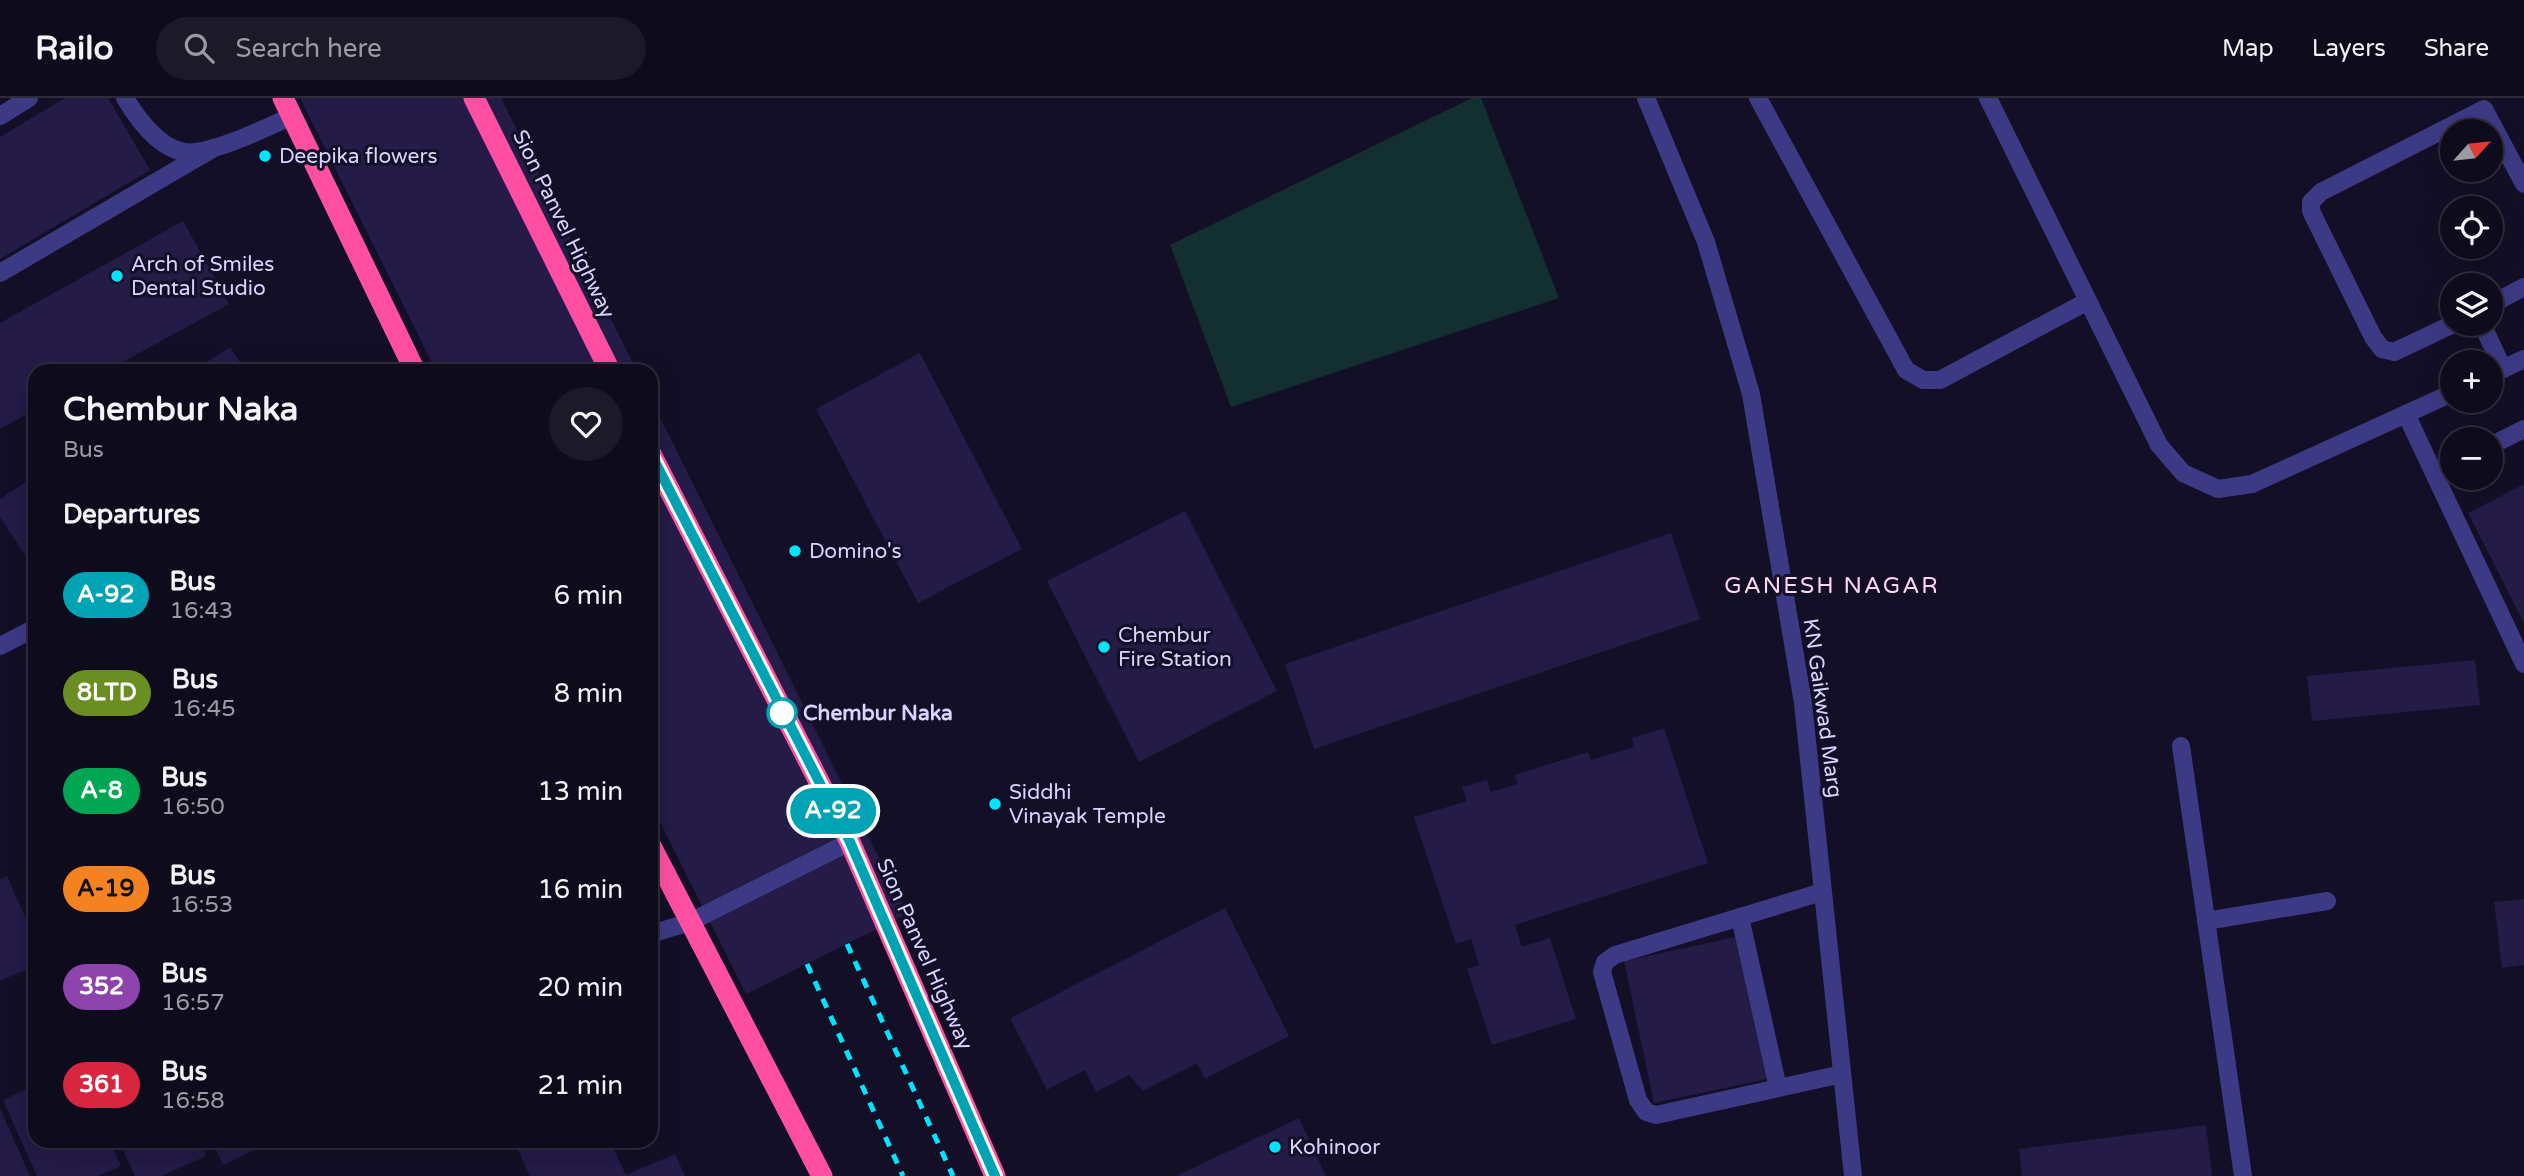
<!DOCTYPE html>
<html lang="en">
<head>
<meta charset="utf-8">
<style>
  :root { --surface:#0e0b1c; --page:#1c1929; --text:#f1f3f6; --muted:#9b9ba3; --line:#2e2b3b }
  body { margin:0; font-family:"Varela Round",sans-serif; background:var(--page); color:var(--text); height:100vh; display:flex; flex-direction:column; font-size:26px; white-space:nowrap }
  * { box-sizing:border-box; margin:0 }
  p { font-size:23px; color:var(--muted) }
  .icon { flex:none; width:38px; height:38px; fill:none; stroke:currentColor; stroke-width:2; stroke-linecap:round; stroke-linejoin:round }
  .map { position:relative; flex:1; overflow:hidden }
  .sheet { position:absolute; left:28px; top:266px; width:630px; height:784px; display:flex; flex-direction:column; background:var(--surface); border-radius:21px; box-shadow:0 7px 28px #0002,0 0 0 2px var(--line) }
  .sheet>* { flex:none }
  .badge { padding:0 14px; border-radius:23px; font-size:24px; line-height:46px }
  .needle { width:46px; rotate:63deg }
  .buttons { position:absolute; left:2440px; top:21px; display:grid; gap:14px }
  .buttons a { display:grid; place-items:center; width:63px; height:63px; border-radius:50%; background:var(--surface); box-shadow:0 7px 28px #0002,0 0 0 2px var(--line); font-size:35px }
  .map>.badge { position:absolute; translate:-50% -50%; box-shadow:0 0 0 4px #fff }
  h2 { padding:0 35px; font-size:26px; line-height:63px }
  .round { display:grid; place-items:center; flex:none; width:74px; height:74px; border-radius:37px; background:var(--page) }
  .headline { display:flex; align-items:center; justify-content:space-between; height:119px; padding:0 35px }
  h1 { font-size:33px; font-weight:800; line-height:52px }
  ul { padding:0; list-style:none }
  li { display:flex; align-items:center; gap:21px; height:98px; padding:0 35px }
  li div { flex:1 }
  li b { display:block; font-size:26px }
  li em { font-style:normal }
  li .badge { min-width:77px; font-weight:700; text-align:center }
  header { display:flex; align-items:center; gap:42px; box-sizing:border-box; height:98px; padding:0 35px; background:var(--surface); border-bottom:2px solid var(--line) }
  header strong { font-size:33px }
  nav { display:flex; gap:38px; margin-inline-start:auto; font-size:24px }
  .search { width:490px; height:63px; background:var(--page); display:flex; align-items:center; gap:18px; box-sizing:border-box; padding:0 24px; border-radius:38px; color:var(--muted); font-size:26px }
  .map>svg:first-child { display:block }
  .green { fill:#12302f }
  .building { fill:#241b47 }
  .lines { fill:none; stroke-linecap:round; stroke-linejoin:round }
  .lane { stroke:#3d3a85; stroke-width:18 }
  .street { stroke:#3d3a85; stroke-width:18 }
  .highway { stroke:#ff4fa3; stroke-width:21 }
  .rail { stroke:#00e5ff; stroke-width:5; stroke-dasharray:10 9; stroke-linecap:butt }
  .line-casing { stroke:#fff; stroke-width:16 }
  .line { stroke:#00a3b4; stroke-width:10 }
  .poi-dot { fill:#00e5ff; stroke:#130f26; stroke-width:2.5 }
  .stop-dot { fill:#fff; stroke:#00a3b4; stroke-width:3.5 }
  .labels { text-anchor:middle; stroke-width:6; stroke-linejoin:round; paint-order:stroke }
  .poi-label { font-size:21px; fill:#d9d4ff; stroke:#130f26; text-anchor:start }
  .street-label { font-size:21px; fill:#d9d4ff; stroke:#130f26 }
  .stop-label { font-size:21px; font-weight:bold; fill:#d9d4ff; stroke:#130f26; text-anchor:start }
  .neighbourhood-label { font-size:23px; letter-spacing:2px; fill:#ffd6f0; stroke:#130f26 }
</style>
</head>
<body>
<header>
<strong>Railo</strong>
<div class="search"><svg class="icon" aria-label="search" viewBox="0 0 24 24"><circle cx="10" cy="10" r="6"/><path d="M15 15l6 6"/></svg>Search here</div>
<nav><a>Map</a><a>Layers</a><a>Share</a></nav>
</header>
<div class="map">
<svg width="2524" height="1078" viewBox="0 0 2524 1078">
  <rect width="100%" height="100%" fill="#130f26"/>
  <!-- green -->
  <path class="green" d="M1472 0H1481L1559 200 1231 309 1170 147Z"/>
  <!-- building -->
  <g class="building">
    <path d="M65 0H108L150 72 0 161V39Z"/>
    <path d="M300 0H501L637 273H436Z"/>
    <path d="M183 123 229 206 106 273H35V312L0 331V225Z"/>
    <path d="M230 249 246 273H193Z"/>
    <path d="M920 255 1022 451 918 505 816 311Z"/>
    <path d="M651 301 907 816 746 896 651 706Z"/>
    <path d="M35 378V472L0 419V401Z"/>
    <path d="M2524 386V525L2468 415Z"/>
    <path d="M1185 413 1277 593 1139 664 1047 483Z"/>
    <path d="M1671 435 1700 521 1314 651 1285 566Z"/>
    <path d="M2475 562 2480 607 2312 623 2307 578Z"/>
    <path d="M1664 630 1708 765 1515 827 1522 849 1550 840 1576 921 1492 947 1467 871 1479 867 1471 841 1456 846 1414 719 1467 703 1462 689 1487 682 1491 694 1518 686 1514 677 1588 654 1591 662 1634 649 1632 640Z"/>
    <path d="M7 778 35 841V868L0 883V782Z"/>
    <path d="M2524 801V867L2502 870 2494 804Z"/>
    <path d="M1225 810 1289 938 1205 981 1197 965 1143 993 1129 977 1096 994 1085 972 1047 992 1010 920Z"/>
    <path d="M1736 839 1767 981 1654 1005 1624 863Z"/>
    <path d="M35 987V1043H110L121 1068 98 1078H37L3 1002Z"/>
    <path d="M0 1010 30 1078H0Z"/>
    <path d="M1299 1020 1326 1078H1176Z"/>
    <path d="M2206 1027 2212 1078H2022L2019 1051Z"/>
    <path d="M119 1043H200L206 1058 162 1078H135Z"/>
    <path d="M212 1043H274L223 1067Z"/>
    <path d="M514 1043H610L626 1077 675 1056 685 1078H530Z"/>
  </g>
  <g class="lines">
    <!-- lane -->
    <g class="lane">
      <path d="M125 0C137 20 159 50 184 54 209 58 268 29 292 18"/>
      <path d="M0 18 29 0"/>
      <path d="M0 175 214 50"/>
      <path d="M2406 316 2524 566"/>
      <path d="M2490 348 2524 331"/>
      <path d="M2434 375 2452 366"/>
      <path d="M0 548 35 530"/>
      <path d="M651 836 690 824 850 744"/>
    </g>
    <!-- street -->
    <g class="street">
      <path d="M1646 0 1706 144 1751 296 1803 605 1853 1078"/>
      <path d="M1758 0 1906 272 1923 282H1940L2088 203"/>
      <path d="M1988 0 2159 347 2183 375 2218 391 2252 386 2452 295"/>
      <path d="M2490 207 2524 189"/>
      <path d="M2453 226 2394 254 2382 251 2373 239 2311 113V104L2321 94 2484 11 2524 86"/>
      <path d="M2482 226 2503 271"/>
      <path d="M2490 277 2524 261"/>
      <path d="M2181 648 2243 1078"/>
      <path d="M1822 794 1615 857 1605 864 1602 874 1638 1002 1646 1014 1656 1017 1842 976"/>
      <path d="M1740 819 1778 990"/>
      <path d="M2206 823 2327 803"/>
    </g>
    <!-- highway -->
    <g class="highway">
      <path d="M283 0 415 273"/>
      <path d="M474 0 610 273"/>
      <path d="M651 356 850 744 995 1078"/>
      <path d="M651 748 822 1078"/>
    </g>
    <!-- rail -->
    <g class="rail">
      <path d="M847 846 953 1078"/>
      <path d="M807 866 903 1078"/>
    </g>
  </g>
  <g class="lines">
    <defs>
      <path id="line" d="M651 356 850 744 995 1078"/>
    </defs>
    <!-- line casing -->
    <use href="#line" class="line-casing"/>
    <!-- line -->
    <use href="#line" class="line"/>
  </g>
  <!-- markers -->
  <g class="poi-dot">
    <circle cx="265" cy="58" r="7"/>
    <circle cx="117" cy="178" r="7"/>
    <circle cx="795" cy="453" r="7"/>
    <circle cx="1104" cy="549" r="7"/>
    <circle cx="995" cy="706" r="7"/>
    <circle cx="1275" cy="1049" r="7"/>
  </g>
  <circle class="stop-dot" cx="782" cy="615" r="14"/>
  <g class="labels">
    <!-- poi labels -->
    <g class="poi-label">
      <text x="279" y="65">Deepika flowers</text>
      <text x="131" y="173">Arch of Smiles<tspan x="131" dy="24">Dental Studio</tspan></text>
      <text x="809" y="460">Domino's</text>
      <text x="1118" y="544">Chembur<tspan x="1118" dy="24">Fire Station</tspan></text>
      <text x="1009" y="701">Siddhi<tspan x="1009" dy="24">Vinayak Temple</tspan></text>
      <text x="1289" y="1056">Kohinoor</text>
    </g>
    <!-- street labels -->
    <g class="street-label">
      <text transform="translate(564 126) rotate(64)" y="7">Sion Panvel Highway</text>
      <text transform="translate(1823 610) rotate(82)" y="7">KN Gaikwad Marg</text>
      <text transform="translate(925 856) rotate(66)" y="7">Sion Panvel Highway</text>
    </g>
    <!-- stop labels -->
    <g class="stop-label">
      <text x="803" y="622">Chembur Naka</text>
    </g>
    <!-- neighbourhood labels -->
    <g class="neighbourhood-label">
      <text x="1832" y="495">GANESH NAGAR</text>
    </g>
  </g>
</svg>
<div class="buttons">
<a><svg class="needle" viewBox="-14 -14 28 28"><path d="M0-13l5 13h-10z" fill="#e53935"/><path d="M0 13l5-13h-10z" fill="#9b9ba3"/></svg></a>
<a><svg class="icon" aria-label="locate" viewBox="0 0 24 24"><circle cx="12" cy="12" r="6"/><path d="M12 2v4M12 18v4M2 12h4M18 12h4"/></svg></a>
<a><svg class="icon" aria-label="layers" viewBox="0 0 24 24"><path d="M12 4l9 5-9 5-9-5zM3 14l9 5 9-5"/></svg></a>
<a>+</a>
<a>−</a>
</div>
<b class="badge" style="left:833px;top:713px;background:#00a3b4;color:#fff">A-92</b>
<section class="sheet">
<div class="headline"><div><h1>Chembur Naka</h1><p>Bus</p></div><a class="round"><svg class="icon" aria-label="heart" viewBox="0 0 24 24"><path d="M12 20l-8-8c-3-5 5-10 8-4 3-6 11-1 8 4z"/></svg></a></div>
<h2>Departures</h2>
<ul>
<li><span class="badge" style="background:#00a3b4;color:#fff">A-92</span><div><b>Bus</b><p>16:43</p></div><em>6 min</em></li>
<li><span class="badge" style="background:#6b8e23;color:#fff">8LTD</span><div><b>Bus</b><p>16:45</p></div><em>8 min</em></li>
<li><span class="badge" style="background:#00a651;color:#fff">A-8</span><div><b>Bus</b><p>16:50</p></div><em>13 min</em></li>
<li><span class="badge" style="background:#f58220;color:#111">A-19</span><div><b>Bus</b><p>16:53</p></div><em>16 min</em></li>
<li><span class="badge" style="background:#8e44ad;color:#fff">352</span><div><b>Bus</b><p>16:57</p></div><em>20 min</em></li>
<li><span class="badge" style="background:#d7263d;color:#fff">361</span><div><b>Bus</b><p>16:58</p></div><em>21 min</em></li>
</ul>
</section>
</div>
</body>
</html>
